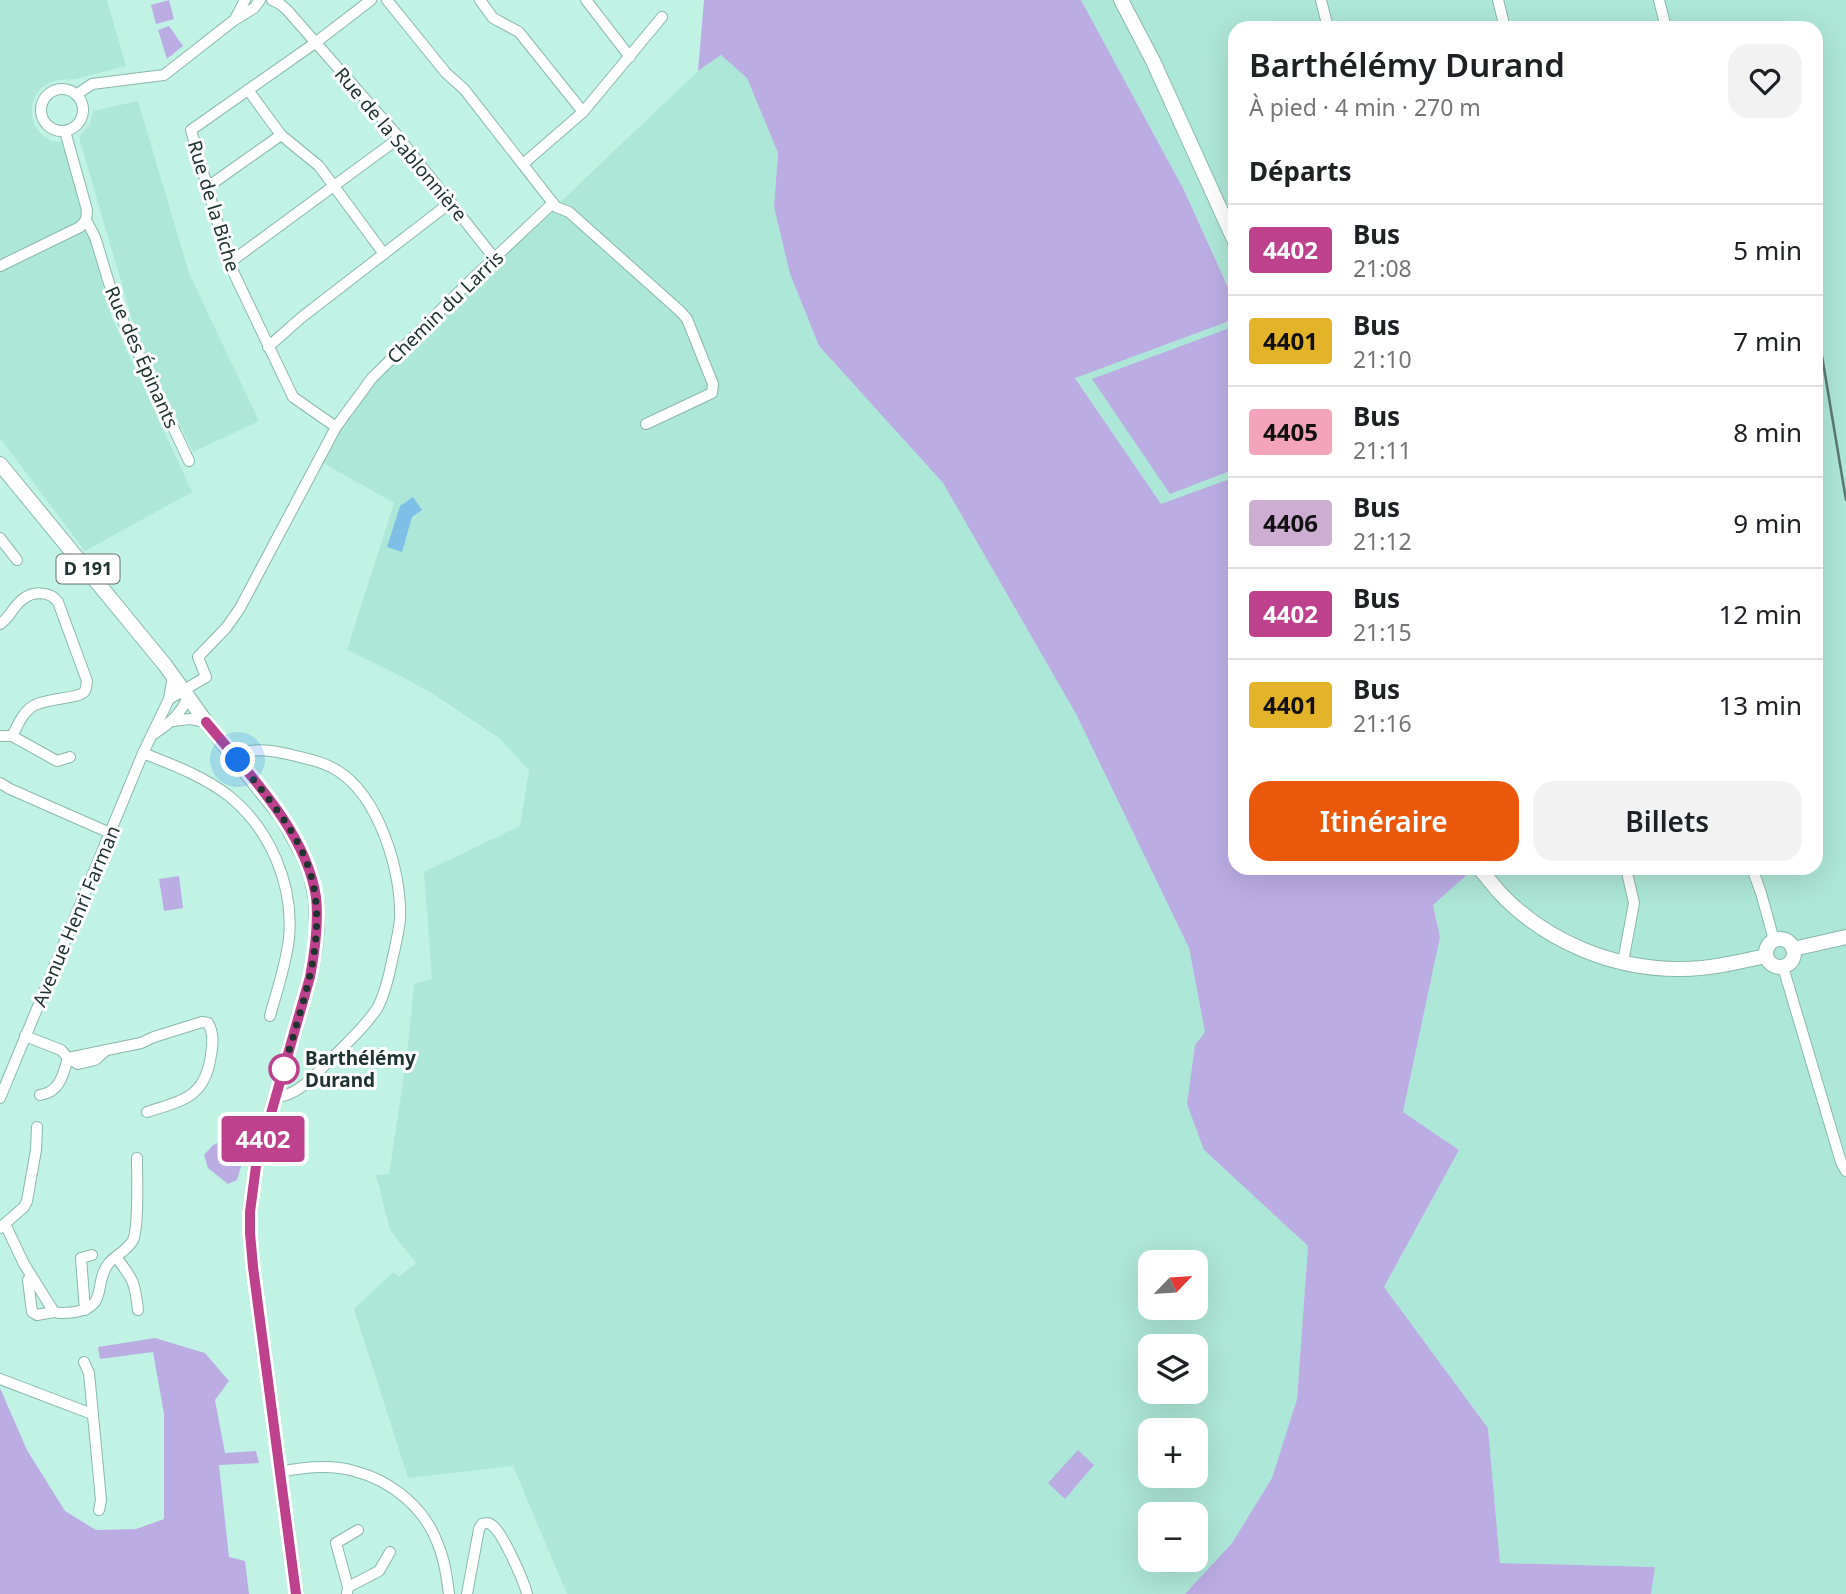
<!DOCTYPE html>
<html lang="fr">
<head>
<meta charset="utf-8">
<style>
  :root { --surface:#fff; --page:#f2f2f2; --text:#202124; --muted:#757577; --line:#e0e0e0; --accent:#ea580c }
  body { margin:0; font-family:"Noto Sans",sans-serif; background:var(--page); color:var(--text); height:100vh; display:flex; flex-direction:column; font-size:26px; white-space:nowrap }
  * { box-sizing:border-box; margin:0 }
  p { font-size:23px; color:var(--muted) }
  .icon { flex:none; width:38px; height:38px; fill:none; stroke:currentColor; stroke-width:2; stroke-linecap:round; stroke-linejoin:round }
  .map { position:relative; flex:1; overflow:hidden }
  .sheet { position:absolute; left:1228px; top:21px; width:595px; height:854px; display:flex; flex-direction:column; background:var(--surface); border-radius:21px; box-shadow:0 7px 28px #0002 }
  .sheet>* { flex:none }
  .badge { padding:0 14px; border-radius:5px; font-size:24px; line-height:46px }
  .needle { width:46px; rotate:65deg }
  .fabs { position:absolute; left:1138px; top:1250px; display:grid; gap:14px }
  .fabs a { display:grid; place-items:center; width:70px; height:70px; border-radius:14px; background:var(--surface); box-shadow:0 7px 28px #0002; font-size:35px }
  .you { position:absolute; width:35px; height:35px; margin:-18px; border:5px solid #fff; border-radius:50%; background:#1a73e8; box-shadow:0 0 0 10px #1a73e833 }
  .map>.badge { position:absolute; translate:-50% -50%; box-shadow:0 0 0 4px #fff }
  h2 { padding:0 21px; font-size:26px; line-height:63px }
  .round { display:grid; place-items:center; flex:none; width:74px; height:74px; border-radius:21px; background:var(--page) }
  .headline { display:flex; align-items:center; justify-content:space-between; height:119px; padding:0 21px }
  h1 { font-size:33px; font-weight:600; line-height:52px }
  .action { display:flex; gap:14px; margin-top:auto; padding:14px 21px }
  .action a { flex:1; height:80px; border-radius:21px; background:var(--accent); color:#fff; font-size:28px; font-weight:600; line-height:80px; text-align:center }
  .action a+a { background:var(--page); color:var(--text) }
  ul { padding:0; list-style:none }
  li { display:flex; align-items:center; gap:21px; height:91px; padding:0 21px; border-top:2px solid var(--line) }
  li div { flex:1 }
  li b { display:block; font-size:26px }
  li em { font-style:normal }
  li .badge { min-width:77px; font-weight:700; text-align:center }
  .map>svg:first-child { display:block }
  .built { fill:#ade7d7; fill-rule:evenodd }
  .green { fill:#bbade4 }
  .water { fill:#7dbfe7 }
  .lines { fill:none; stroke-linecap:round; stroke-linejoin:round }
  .minor-casing { stroke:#89b8ac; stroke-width:12 }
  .major-casing { stroke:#89b8ac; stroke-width:16 }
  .minor { stroke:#fff; stroke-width:10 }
  .major { stroke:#fff; stroke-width:14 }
  .rail { stroke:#5a7870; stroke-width:2.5 }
  .line-casing { stroke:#fff; stroke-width:16 }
  .line { stroke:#be418e; stroke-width:10 }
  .walk { stroke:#20342f; stroke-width:7; stroke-dasharray:0 12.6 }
  .stop-dot { fill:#fff; stroke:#be418e; stroke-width:3.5 }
  .labels { text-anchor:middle; stroke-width:6; stroke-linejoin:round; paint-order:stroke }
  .shield { fill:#fff; stroke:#63716d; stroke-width:2 }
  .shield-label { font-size:18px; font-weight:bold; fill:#20342f }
  .street-label { font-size:19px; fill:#20342f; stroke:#fff }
  .stop-label { font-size:19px; font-weight:bold; fill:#20342f; stroke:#fff; text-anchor:start }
</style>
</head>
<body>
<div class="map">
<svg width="1846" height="1594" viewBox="0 0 1846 1594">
  <rect width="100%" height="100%" fill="#c1f3e5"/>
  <!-- built -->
  <g class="built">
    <path d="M0 0H107L126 66 76 79 59 80 49 83 40 89 36 95 32 105V116L36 128 43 136 52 141 64 142 112 318 192 492 85 551 0 438Z"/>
    <path d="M1081 0H1846V1594H1651L1654 1567 1500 1563 1488 1428 1384 1287 1459 1150 1403 1112 1440 937 1433 905 1468 874 1462 868H1816V28H1236L1235 303 1184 190Z"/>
    <path d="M721 55 747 78 778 153 774 207 790 274 819 346 943 483 1076 714 1189 948 1205 1032 1204 1150 1308 1246 1297 1399 1272 1478 1232 1543 1185 1594H567L513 1466 408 1478 354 1309 393 1272 399 1277 416 1263 390 1230 376 1175 389 1174 407 1056 414 984 432 979 424 872 520 826 529 770 499 738 432 693 389 670 347 650 394 503 323 463 343 426 379 377 402 353 698 71ZM1150 1262H1195V1307H1150ZM1150 1346H1195V1391H1150ZM1150 1430H1195V1475H1150ZM1150 1514H1195V1559H1150Z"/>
    <path d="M138 101 189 273 259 421 193 452 136 333 79 137 90 124 93 111Z"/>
    <path d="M1235 319V477L1161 505 1075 377Z"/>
  </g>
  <!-- green -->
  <g class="green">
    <path d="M169 0 174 19 156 24 151 5Z"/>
    <path d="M704 0H1081L1184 190 1235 303V319L1075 378 1161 504 1235 477 1236 868H1462L1468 874 1433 905 1440 937 1403 1112 1459 1150 1384 1287 1488 1428 1500 1563 1655 1567 1651 1594H1185L1232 1543 1272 1478 1297 1399 1308 1246 1204 1150 1187 1104 1195 1045 1205 1032 1189 948 1076 714 943 483 819 346 790 274 774 207 778 153 747 78 721 55 698 71Z"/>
    <path d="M169 26 183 46 167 59 158 30Z"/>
    <path d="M1235 326V469L1170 494 1092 379Z"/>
    <path d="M179 876 183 908 164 911 159 879Z"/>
    <path d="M220 1142H235L246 1150 237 1180 228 1184 208 1168 204 1155 213 1145Z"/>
    <path d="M155 1338 205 1353 229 1381 215 1400 225 1453 256 1451 259 1463 219 1465 229 1557 245 1561 249 1594H0V1388L27 1450 65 1511 96 1530 136 1529 164 1519V1414L153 1352 100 1359 98 1347Z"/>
    <path d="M1078 1450 1094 1465 1065 1499 1048 1483Z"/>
  </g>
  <!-- water -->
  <path class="water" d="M413 497 422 510 412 517 402 552 387 547 400 506Z"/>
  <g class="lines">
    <defs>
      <g id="minor">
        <path d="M272 0 280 4 287 10 396 134 495 259"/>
        <path d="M387 0 446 73 464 89 556 207 569 212 681 312 687 319 713 384 712 393 646 424"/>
        <path d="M480 0 493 18 519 32 583 112"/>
        <path d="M586 0 630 57"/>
        <path d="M1321 0 1328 28"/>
        <path d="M1498 0 1505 28"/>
        <path d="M1659 0 1666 28"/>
        <path d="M235 19 245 0"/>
        <circle cx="62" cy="110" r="21"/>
        <path d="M248 90 281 135 319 166 384 254"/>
        <path d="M76 95 92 84 164 75 233 21 254 8 260 0"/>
        <path d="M65 131 87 210 86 220 95 237 116 306 189 461"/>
        <path d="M523 164 583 112 662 17"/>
        <path d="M206 188 281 135"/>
        <path d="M229 263 399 138"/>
        <path d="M0 266 80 227 86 220"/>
        <path d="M268 347 302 317 451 202"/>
        <path d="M336 427 293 397 229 263 191 130 315 43 371 0"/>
        <path d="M0 538 17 560"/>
        <path d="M0 624C10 618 13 606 23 599 33 591 50 591 58 602L87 681C86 685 87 689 84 692 79 698 46 699 35 705 23 711 18 725 12 736"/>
        <path d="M169 699 206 677 198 657 226 628 240 608 336 427 372 378 471 280 553 203"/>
        <path d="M173 721 190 719 206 722"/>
        <path d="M155 733C170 723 180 715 188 697"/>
        <path d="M0 736H12L57 761 70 757"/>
        <path d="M250 751C265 749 278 752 292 755 308 759 324 762 338 771 379 797 402 872 400 919 399 932 395 947 392 961 389 976 385 993 378 1007 366 1026 347 1043 331 1059 316 1074 298 1096 276 1097"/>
        <path d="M143 753C173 765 203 776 229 796 270 829 294 885 289 938 286 965 277 990 270 1016"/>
        <path d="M0 783 10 789 110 833"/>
        <path d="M1752 868 1761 893 1774 940"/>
        <path d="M1623 962 1634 903 1626 868"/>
        <path d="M1783 967 1841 1162 1846 1171"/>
        <path d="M25 1036 61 1050 68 1058 78 1064 95 1060 104 1052"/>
        <path d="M68 1058 141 1043 154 1037 202 1022 208 1023C214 1033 213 1044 211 1055 205 1098 183 1100 147 1112"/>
        <path d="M40 1095C60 1092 63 1075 68 1058"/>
        <path d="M0 1098 143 753 169 699 173 676"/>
        <path d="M5 1224 24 1264 54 1312C61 1314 67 1313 75 1312 109 1307 93 1282 109 1263 116 1255 128 1250 133 1240 139 1227 137 1175 137 1158"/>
        <path d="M0 1228 24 1207 27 1201 36 1150 37 1127"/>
        <path d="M116 1257C133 1279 135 1282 138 1310"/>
        <path d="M31 1276 28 1280 32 1312 37 1315 54 1312"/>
        <path d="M85 1310 81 1258 92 1255"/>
        <path d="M84 1362 89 1373 101 1500 99 1510"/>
        <path d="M0 1379 92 1414"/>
        <path d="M280 1472C304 1467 330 1464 354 1471 393 1481 426 1509 439 1547 445 1562 447 1578 449 1594"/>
        <path d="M348 1587 379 1571 390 1552"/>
        <path d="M347 1594 348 1587 336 1543 358 1530"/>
        <path d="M467 1594 479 1529 482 1524C487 1523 488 1522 493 1526 503 1534 524 1581 527 1594"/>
      </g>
      <g id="major">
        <path d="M1121 0 1153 61 1236 244"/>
        <path d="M0 464 165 665 206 722 282 817 304 857 311 876 316 899 317 927 315 948 310 977 256 1166 250 1212V1233L253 1267 296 1594"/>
        <path d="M1479 868C1486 876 1493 885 1500 893 1546 942 1615 970 1682 969 1710 969 1738 962 1766 956"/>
        <circle cx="1780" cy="953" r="14"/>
        <path d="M1793 949 1846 937"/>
      </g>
    </defs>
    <!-- minor casing -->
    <use href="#minor" class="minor-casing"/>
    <!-- major casing -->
    <use href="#major" class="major-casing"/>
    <!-- minor -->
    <use href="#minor" class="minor"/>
    <!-- major -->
    <use href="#major" class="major"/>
    <!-- rail -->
    <path class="rail" d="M1816 320 1846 500"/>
  </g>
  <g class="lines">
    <defs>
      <path id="line" d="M206 722C247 772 306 831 316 897 319 924 315 951 310 977L256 1166 250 1212V1233L253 1267 296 1594"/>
    </defs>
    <!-- line casing -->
    <use href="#line" class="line-casing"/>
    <!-- line -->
    <use href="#line" class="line"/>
    <!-- walk -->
    <path class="walk" d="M238 760C262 791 290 822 305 858 334 929 302 1000 284 1069"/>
  </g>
  <!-- markers -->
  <circle class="stop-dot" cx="284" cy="1069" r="14"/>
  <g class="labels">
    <!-- shield labels -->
    <rect class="shield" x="56.5" y="554.5" width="63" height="29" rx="5"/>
    <g class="shield-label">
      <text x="88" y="575">D 191</text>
    </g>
    <!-- street labels -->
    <g class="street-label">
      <text transform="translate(401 144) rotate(50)" y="7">Rue de la Sablonnière</text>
      <text transform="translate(214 206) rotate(73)" y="7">Rue de la Biche</text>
      <text transform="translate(445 307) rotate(-44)" y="7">Chemin du Larris</text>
      <text transform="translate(142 357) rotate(66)" y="7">Rue des Épinants</text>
      <text transform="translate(76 916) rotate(-67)" y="7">Avenue Henri Farman</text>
    </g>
    <!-- stop labels -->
    <g class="stop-label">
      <text x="305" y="1065">Barthélémy<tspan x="305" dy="22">Durand</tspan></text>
    </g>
  </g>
</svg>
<div class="fabs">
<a><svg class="needle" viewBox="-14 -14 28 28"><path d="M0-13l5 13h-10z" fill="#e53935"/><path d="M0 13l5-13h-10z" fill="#757577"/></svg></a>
<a><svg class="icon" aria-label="layers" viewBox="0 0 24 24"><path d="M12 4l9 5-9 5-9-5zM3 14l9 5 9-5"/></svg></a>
<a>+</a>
<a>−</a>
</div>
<div class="you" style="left:238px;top:760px"></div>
<b class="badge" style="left:263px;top:1139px;background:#be418e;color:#fff">4402</b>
<section class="sheet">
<div class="headline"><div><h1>Barthélémy Durand</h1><p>À pied · 4 min · 270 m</p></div><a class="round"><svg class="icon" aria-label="heart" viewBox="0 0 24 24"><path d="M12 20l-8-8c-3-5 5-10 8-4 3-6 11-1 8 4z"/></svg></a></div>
<h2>Départs</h2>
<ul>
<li><span class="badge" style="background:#be418e;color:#fff">4402</span><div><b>Bus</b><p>21:08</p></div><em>5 min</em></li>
<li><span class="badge" style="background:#e3b32a;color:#111">4401</span><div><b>Bus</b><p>21:10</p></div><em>7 min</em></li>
<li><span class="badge" style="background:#f3a4ba;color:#111">4405</span><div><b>Bus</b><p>21:11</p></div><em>8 min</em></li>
<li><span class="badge" style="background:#ceadd2;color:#111">4406</span><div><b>Bus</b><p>21:12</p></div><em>9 min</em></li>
<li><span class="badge" style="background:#be418e;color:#fff">4402</span><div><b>Bus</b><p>21:15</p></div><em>12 min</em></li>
<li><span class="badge" style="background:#e3b32a;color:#111">4401</span><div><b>Bus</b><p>21:16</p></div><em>13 min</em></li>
</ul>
<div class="action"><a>Itinéraire</a><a>Billets</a></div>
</section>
</div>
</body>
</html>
